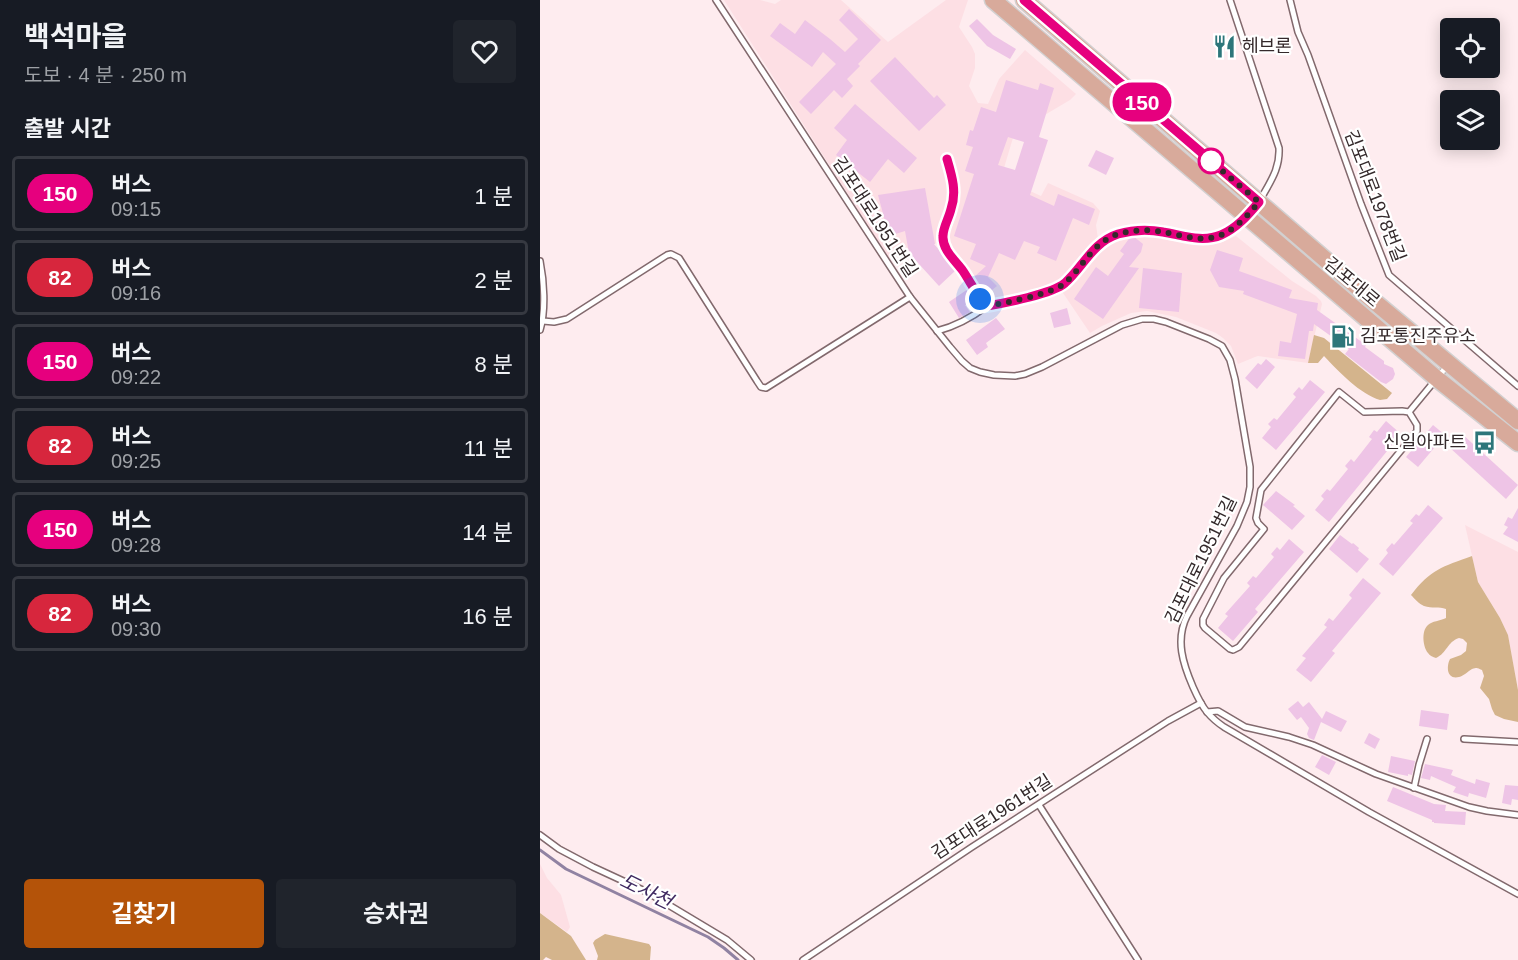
<!DOCTYPE html>
<html lang="ko">
<head>
<meta charset="utf-8">
<style>
  :root { --surface:#171b24; --page:#20242c; --text:#f1f3f6; --muted:#9ea1a6; --line:#363941; --accent:#b45309 }
  body { margin:0; font-family:Arial,"Noto Sans KR",sans-serif; background:var(--page); color:var(--text); height:100vh; display:flex; flex-direction:column; font-size:22px; white-space:nowrap }
  * { box-sizing:border-box; margin:0 }
  p { font-size:20px; color:var(--muted) }
  .icon { flex:none; width:33px; height:33px; fill:none; stroke:currentColor; stroke-width:2; stroke-linecap:round; stroke-linejoin:round }
  .map { position:relative; flex:1; overflow:hidden }
  .panel { display:flex; flex-direction:column; background:var(--surface); width:540px }
  .panel>* { flex:none }
  .badge { padding:0 12px; border-radius:20px; font-size:21px; line-height:39px }
  .tools { position:absolute; left:900px; top:18px; display:grid; gap:12px }
  .tools a { display:grid; place-items:center; width:60px; height:60px; border-radius:6px; background:var(--surface); box-shadow:0 3px 15px #0003; font-size:30px }
  .you { position:absolute; width:30px; height:30px; margin:-15px; border:4px solid #fff; border-radius:50%; background:#1a73e8; box-shadow:0 0 0 9px #1a73e833 }
  .map>.badge { position:absolute; translate:-50% -50%; box-shadow:0 0 0 3px #fff }
  h2 { padding:0 24px; font-size:22px; line-height:54px }
  .round { display:grid; place-items:center; flex:none; width:63px; height:63px; border-radius:6px; background:var(--page) }
  .headline { display:flex; align-items:center; justify-content:space-between; height:102px; padding:0 24px }
  h1 { font-size:28px; font-weight:700; line-height:45px }
  .button { display:flex; gap:12px; margin-top:auto; padding:12px 24px }
  .button a { flex:1; height:69px; border-radius:6px; background:var(--accent); color:#fff; font-size:24px; font-weight:700; line-height:69px; text-align:center }
  .button a+a { background:var(--page); color:var(--text) }
  ul { padding:0; list-style:none }
  li { display:flex; align-items:center; gap:18px; height:75px; margin:0 12px 9px; padding:0 12px; border:3px solid var(--line); border-radius:6px }
  li div { flex:1 }
  li b { display:block; font-size:22px }
  li em { font-style:normal }
  li .badge { min-width:66px; font-weight:700; text-align:center }
  main { display:flex; flex:1; min-height:0 }
  .map>svg:first-child { display:block }
  .built { fill:#fddfe4 }
  .forest { fill:#d4b48c }
  .lines { fill:none; stroke-linecap:round; stroke-linejoin:round }
  .stream { stroke:#9082a2; stroke-width:3 }
  .building { fill:#eec4e6; fill-rule:evenodd }
  .service-casing { stroke:#82696d; stroke-width:8 }
  .primary-casing { stroke:#d2d0d0; stroke-width:19 }
  .service { stroke:#fff; stroke-width:5 }
  .primary { stroke:#d8aa9b; stroke-width:16 }
  .line-casing { stroke:#fff; stroke-width:14 }
  .line { stroke:#e6007e; stroke-width:9 }
  .walk { stroke:#34292b; stroke-width:6; stroke-dasharray:0 10.8 }
  .stop-dot { fill:#fff; stroke:#e6007e; stroke-width:3 }
  .labels { text-anchor:middle; stroke-width:4.5; stroke-linejoin:round; paint-order:stroke }
  .poi-label { font-size:18px; fill:#34292b; stroke:#fff; text-anchor:start }
  .street-label { font-size:18px; fill:#34292b; stroke:#fff }
  .water-label { font-size:20px; font-style:italic; fill:#3f2960; stroke:#fff }
</style>
</head>
<body>
<main>
<section class="panel">
<div class="headline"><div><h1>백석마을</h1><p>도보 · 4 분 · 250 m</p></div><a class="round"><svg class="icon" aria-label="heart" viewBox="0 0 24 24"><path d="M12 20l-8-8c-3-5 5-10 8-4 3-6 11-1 8 4z"/></svg></a></div>
<h2>출발 시간</h2>
<ul>
<li><span class="badge" style="background:#e6007e;color:#fff">150</span><div><b>버스</b><p>09:15</p></div><em>1 분</em></li>
<li><span class="badge" style="background:#d7263d;color:#fff">82</span><div><b>버스</b><p>09:16</p></div><em>2 분</em></li>
<li><span class="badge" style="background:#e6007e;color:#fff">150</span><div><b>버스</b><p>09:22</p></div><em>8 분</em></li>
<li><span class="badge" style="background:#d7263d;color:#fff">82</span><div><b>버스</b><p>09:25</p></div><em>11 분</em></li>
<li><span class="badge" style="background:#e6007e;color:#fff">150</span><div><b>버스</b><p>09:28</p></div><em>14 분</em></li>
<li><span class="badge" style="background:#d7263d;color:#fff">82</span><div><b>버스</b><p>09:30</p></div><em>16 분</em></li>
</ul>
<div class="button"><a>길찾기</a><a>승차권</a></div>
</section>
<div class="map">
<svg width="978" height="960" viewBox="0 0 978 960">
  <rect width="100%" height="100%" fill="#feecef"/>
  <!-- built -->
  <g class="built">
    <path d="M184 0H220L235 4 241 0H301L348 42 406 0H428L419 27 432 47 435 54V68L429 86 438 103 448 104 459 79 485 50 536 94 530 100 503 116 481 111 461 178 501 196 508 183 553 203 560 211 556 225 558 239 525 278 516 284 467 299 451 301 445 299 414 255 406 241V232L416 206 418 195 416 175 409 156 403 159 408 179 410 197 408 210 400 229 399 243 367 248 348 257Z"/>
    <path d="M592 234 611 235 658 245 680 243 696 236 752 281 776 296 781 301 782 304 768 363 718 356 715 357 698 364 691 346 683 338 676 333 636 317 607 311 591 313 562 326 550 333 521 290 534 280 563 246 575 239Z"/>
    <path d="M925 525 978 552V690L968 635 960 618 938 582Z"/>
    <path d="M0 864 7 878 21 895 30 927 27 932 0 913Z"/>
  </g>
  <!-- forest -->
  <g class="forest">
    <path d="M774 335 784 338 852 393 847 399 840 400C820 394 799 372 784 356L778 363H768Z"/>
    <path d="M932 556 938 582 960 618 968 635 978 690V722L964 719 955 715 952 709 949 699 940 688 944 676 942 670C937 668 938 667 932 669 928 671 924 676 919 677 907 680 906 667 910 659L921 655 926 651 927 643 923 639 919 638C907 642 907 653 896 658 893 657 890 656 888 653 883 647 881 631 888 625 892 621 900 621 906 618V609C899 606 892 609 884 606 879 604 875 599 871 595 891 569 902 567 932 556Z"/>
    <path d="M0 913 31 936 46 960H12L6 957 3 960H0Z"/>
    <path d="M65 934 109 944 111 947 110 960H57L58 956 53 943 55 940Z"/>
  </g>
  <g class="lines">
    <!-- stream -->
    <path class="stream" d="M0 850 26 869 168 937 184 948 198 960"/>
  </g>
  <!-- building -->
  <g class="building">
    <path d="M309 9 341 40 318 64 320 66 307 79 313 86 302 98 294 90 271 114 259 102 296 64 283 52 272 67 230 36 240 23 255 34 265 20 290 39 305 52 318 39 299 20Z"/>
    <path d="M437 19 453 35 476 49 470 59 447 46 429 26Z"/>
    <path d="M355 57 394 98 397 95 406 105 379 131 330 81Z"/>
    <path d="M466 80 498 90 500 83 514 88 499 137 508 140 490 195 514 206 518 194 555 209 549 225 533 218 516 261 497 253 500 247 484 241 475 260 459 253 448 277 457 286 447 294 446 292 443 294 433 278 446 266 430 259 436 244 414 236 434 174 425 171 433 147 426 145 430 130 433 131 441 107 456 112ZM468 137 484 142 475 170 458 165Z"/>
    <path d="M315 104 377 158 364 173 348 159 330 182 296 155 307 140 294 128Z"/>
    <path d="M556 150 574 158 566 175 548 166Z"/>
    <path d="M385 188 395 244H394L416 270 399 286 369 253 365 231 349 236 338 195Z"/>
    <path d="M591 236H593L603 244 601 252 589 267 599 268 563 319 534 299 556 267 568 276 584 254 580 251Z"/>
    <path d="M677 250 703 258 699 271 752 290 749 298 778 303 777 310 826 345 825 347 844 361V364L853 368 855 374 853 379 846 384 841 382 805 354 809 349 774 324 773 331H769L765 359 738 356 740 341 751 343 757 314 703 294 704 291 679 287 670 270Z"/>
    <path d="M603 268 642 273 639 312 599 308Z"/>
    <path d="M428 289 435 299 425 305 430 312 419 318 409 302Z"/>
    <path d="M527 308 531 324 514 328 510 313Z"/>
    <path d="M456 318 465 329 446 343 448 347 437 355 426 340Z"/>
    <path d="M726 359 735 367 717 389 705 378 718 363 721 365Z"/>
    <path d="M770 380 785 392 736 450 722 438 731 427 728 424 734 418 737 420 756 397 753 394 759 387 762 390Z"/>
    <path d="M846 421 861 434 789 522 775 510 784 499 781 496 787 489 790 491 808 469 805 466 811 459 814 462 832 439 829 437 834 430 837 432Z"/>
    <path d="M893 425 905 435 878 467 866 457Z"/>
    <path d="M921 433 978 485 966 499 909 447Z"/>
    <path d="M736 491 755 505 753 506 765 516 752 530 723 505Z"/>
    <path d="M888 505 903 518 853 576 839 564 848 553 846 550 852 543 854 545 873 523 870 521 876 514 879 516Z"/>
    <path d="M978 508V542L963 534 968 527 964 525 968 517 972 519Z"/>
    <path d="M800 535 812 544 813 543 819 548 818 550 829 559 817 573 789 549Z"/>
    <path d="M749 539 764 552 715 609 718 612 693 641 678 628 688 616 685 614 710 586 707 583 713 576 716 578 734 557 731 554 737 547 740 550Z"/>
    <path d="M823 578 841 593 792 651 795 653 771 682 756 670 766 658 762 656 787 627 784 625 789 618 793 621 812 598 809 595Z"/>
    <path d="M758 701 763 707 769 702 782 719 786 711 807 721 801 732 781 722 774 740 769 738 767 734 769 728 761 717 757 720 748 709Z"/>
    <path d="M881 710 909 714 907 730 879 726Z"/>
    <path d="M829 733 840 739 835 749 824 743Z"/>
    <path d="M782 755 796 762 789 775 775 767Z"/>
    <path d="M851 756 875 761 872 775 868 774V776L848 772Z"/>
    <path d="M885 764 913 770 911 775 935 784 936 779 950 783 946 798 929 793 928 797 913 792 916 787 891 776 890 780 881 778Z"/>
    <path d="M965 785 978 786V800L972 799 971 805 962 803Z"/>
    <path d="M853 787 894 804 906 805 905 811 926 812 925 825 894 823V822H892V820L847 801Z"/>
  </g>
  <g class="lines">
    <defs>
      <g id="service">
        <path d="M176 0 370 297 410 347 422 361 430 368 440 372 454 375 475 376 485 374 502 367 582 325 602 319H614L626 322 669 339 682 346 690 360 695 379 710 467V487L707 502 697 526 647 616C635 640 643 664 653 687 657 696 661 705 667 712 672 718 678 723 684 727L829 812 978 894"/>
        <path d="M750 0 758 32 768 55 821 204 849 275 978 386"/>
        <path d="M407 159C412 176 417 192 411 209 409 218 403 227 403 236 402 249 416 261 423 271 431 283 437 295 447 306 465 303 512 294 525 283 542 268 552 244 573 236 589 230 607 229 623 232 639 235 656 241 672 238 683 235 691 229 700 222 709 214 717 205 723 195 732 179 740 167 739 148L690 0"/>
        <path d="M0 261C4 281 6 310 0 330"/>
        <path d="M3 321 14 322 27 319 127 255 131 254 139 258 217 381 221 387 226 388 370 297"/>
        <path d="M397 331C417 326 431 318 447 306"/>
        <path d="M869 412 862 411 824 412 799 392 721 490 716 518 718 523 724 529 684 578 663 619V625L665 628 690 649 693 650 699 647 877 431V425L869 412 907 366"/>
        <path d="M667 712 678 711 705 727 749 737 773 745 836 774 929 807 947 811 978 815"/>
        <path d="M924 739 978 742"/>
        <path d="M874 788 879 765 887 739"/>
        <path d="M499 805 598 960"/>
        <path d="M0 835 19 849 53 867 107 892 187 940 211 960"/>
        <path d="M263 960 432 847 628 721 661 703"/>
      </g>
      <g id="primary">
        <path d="M453 0 896 378 978 443"/>
        <path d="M484 0 830 298 978 421"/>
      </g>
    </defs>
    <!-- service casing -->
    <use href="#service" class="service-casing"/>
    <!-- primary casing -->
    <use href="#primary" class="primary-casing"/>
    <!-- service -->
    <use href="#service" class="service"/>
    <!-- primary -->
    <use href="#primary" class="primary"/>
  </g>
  <g class="lines">
    <defs>
      <path id="line" d="M407 159C412 176 417 192 411 209 409 218 403 227 403 236 402 250 416 261 423 271 431 283 437 296 447 306 465 303 512 294 525 283 543 267 553 242 578 234 592 230 608 229 623 232 642 235 662 243 681 235 697 228 708 215 719 202L484 0"/>
    </defs>
    <!-- line casing -->
    <use href="#line" class="line-casing"/>
    <!-- line -->
    <use href="#line" class="line"/>
    <!-- walk -->
    <path class="walk" d="M440 299 447 306C465 303 512 294 525 283 543 267 553 242 578 234 592 230 608 229 623 232 642 235 662 243 681 235 697 228 708 215 719 202L667 158 671 161"/>
  </g>
  <!-- icons -->
  <defs>
    <symbol id="restaurant-bare" viewBox="-9 -9 18 18"><path d="M-5-6h1v4h1v-4h1v4h1v-4h1v5L-1.5 .5V6h-2V.5L-5-1ZM5-6V6H3V1.5H1.5Q1.5-4 5-6Z" fill="#2d767a" stroke="#fff" stroke-width="2.5" paint-order="stroke"/></symbol>
    <symbol id="fuel-bare" viewBox="-9 -9 18 18"><path d="M-5.5-6h7V0h2V4h1.3V-2.5L3-4.5l.8-.8L6-3V5H2.5V1h-1V6h-7ZM-4.2-4.7v3.2H.2V-4.7Z" fill="#2d767a" stroke="#fff" stroke-width="2.5" paint-order="stroke"/></symbol>
    <symbol id="bus-bare" viewBox="-9 -9 18 18"><path d="M-5-6H5V4H4V6H2V4H-2V6H-4V4H-5ZM-3.5-4V0h7V-4ZM-3.5 1.2v1.5H-2V1.2ZM2 1.2v1.5H3.5V1.2Z" fill="#2d767a" stroke="#fff" stroke-width="2.5" paint-order="stroke"/></symbol>
  </defs>
  <g fill-rule="evenodd">
    <use href="#restaurant-bare" x="668" y="30" width="33" height="33"/>
    <use href="#fuel-bare" x="786" y="320" width="33" height="33"/>
    <use href="#bus-bare" x="928" y="426" width="33" height="33"/>
  </g>
  <!-- markers -->
  <circle class="stop-dot" cx="671" cy="161" r="12"/>
  <g class="labels">
    <!-- poi labels -->
    <g class="poi-label">
      <text x="702" y="52">헤브론</text>
      <text x="820" y="342">김포통진주유소</text>
      <text x="926" y="448" text-anchor="end">신일아파트</text>
    </g>
    <!-- street labels -->
    <g class="street-label">
      <text transform="translate(835 196) rotate(69)" y="6">김포대로1978번길</text>
      <text transform="translate(335 217) rotate(57)" y="6">김포대로1951번길</text>
      <text transform="translate(812 282) rotate(40)" y="6">김포대로</text>
      <text transform="translate(661 560) rotate(-64)" y="6">김포대로1951번길</text>
      <text transform="translate(452 817) rotate(-33)" y="6">김포대로1961번길</text>
    </g>
    <!-- water labels -->
    <g class="water-label">
      <text transform="translate(106 891) rotate(26)" y="7">도사천</text>
    </g>
  </g>
</svg>
<div class="tools">
<a><svg class="icon" aria-label="locate" viewBox="0 0 24 24"><circle cx="12" cy="12" r="6"/><path d="M12 2v4M12 18v4M2 12h4M18 12h4"/></svg></a>
<a><svg class="icon" aria-label="layers" viewBox="0 0 24 24"><path d="M12 4l9 5-9 5-9-5zM3 14l9 5 9-5"/></svg></a>
</div>
<div class="you" style="left:440px;top:299px"></div>
<b class="badge" style="left:602px;top:102px;background:#e6007e;color:#fff">150</b>
</div>
</main>
</body>
</html>
